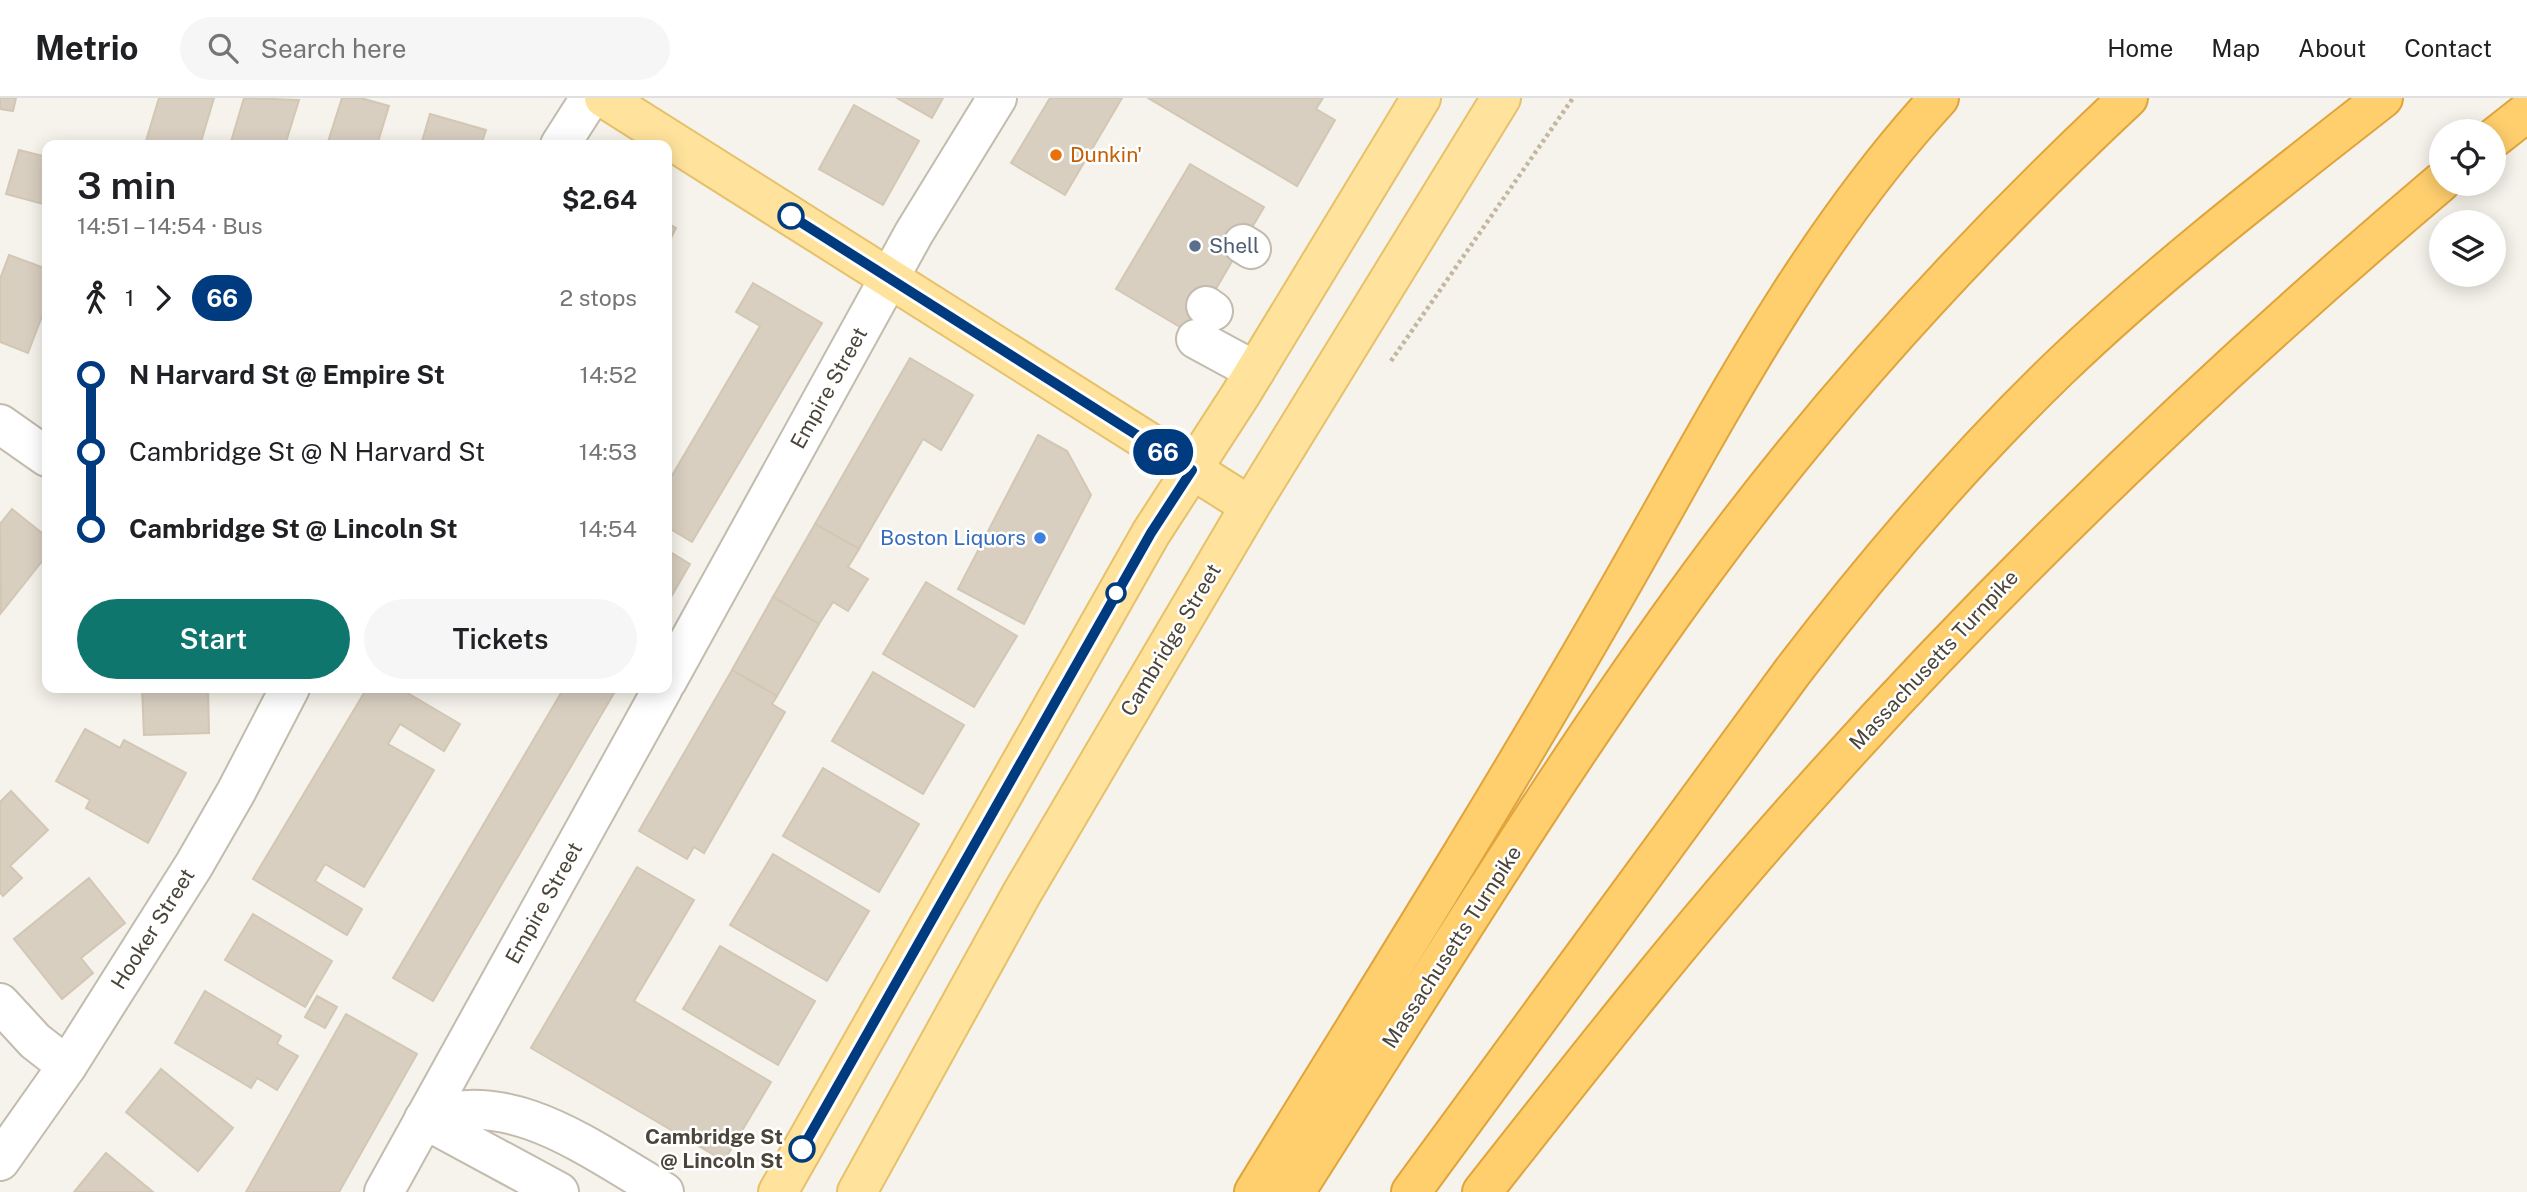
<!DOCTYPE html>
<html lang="en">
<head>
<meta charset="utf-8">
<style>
  :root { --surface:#fff; --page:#f6f6f6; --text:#202124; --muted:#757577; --line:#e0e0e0; --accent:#0f766e }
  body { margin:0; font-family:"Public Sans",sans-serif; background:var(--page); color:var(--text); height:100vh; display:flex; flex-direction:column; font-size:26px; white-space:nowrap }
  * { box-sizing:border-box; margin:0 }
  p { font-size:23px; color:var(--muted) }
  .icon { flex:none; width:38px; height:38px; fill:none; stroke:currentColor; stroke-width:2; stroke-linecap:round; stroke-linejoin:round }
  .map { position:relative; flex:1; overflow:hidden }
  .details { position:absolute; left:42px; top:42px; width:630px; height:553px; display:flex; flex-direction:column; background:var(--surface); border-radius:14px; box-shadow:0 4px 18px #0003 }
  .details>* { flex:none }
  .badge { padding:0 14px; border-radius:23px; font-size:24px; line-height:46px }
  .tools { position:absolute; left:2429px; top:21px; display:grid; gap:14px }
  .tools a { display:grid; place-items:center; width:77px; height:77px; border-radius:50%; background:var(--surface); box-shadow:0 4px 18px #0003; font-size:35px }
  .map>.badge { position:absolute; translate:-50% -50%; box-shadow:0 0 0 4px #fff }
  .legs { display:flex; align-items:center; gap:10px; height:77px; padding:0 35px; font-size:23px }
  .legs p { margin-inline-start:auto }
  .summary { display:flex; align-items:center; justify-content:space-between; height:119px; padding:0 35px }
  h1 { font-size:38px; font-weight:600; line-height:52px }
  .cta { display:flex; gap:14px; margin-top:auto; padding:14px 35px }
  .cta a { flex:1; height:80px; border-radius:42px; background:var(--accent); color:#fff; font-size:28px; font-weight:600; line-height:80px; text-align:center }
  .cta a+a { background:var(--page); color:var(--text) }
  ul { padding:0 35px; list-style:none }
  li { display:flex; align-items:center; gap:24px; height:77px; font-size:26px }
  li i { display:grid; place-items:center; width:10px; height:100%; margin:0 9px; background:currentColor }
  li i::after { content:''; width:18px; height:18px; margin:-9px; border:5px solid; border-radius:50%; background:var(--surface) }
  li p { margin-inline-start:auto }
  li:first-child i { background:linear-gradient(#0000 50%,currentColor 0) }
  li:last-child i { background:linear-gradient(currentColor 50%,#0000 0) }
  header { display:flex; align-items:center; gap:42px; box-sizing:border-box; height:98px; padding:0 35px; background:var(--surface); border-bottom:2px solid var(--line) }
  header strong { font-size:33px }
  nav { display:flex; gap:38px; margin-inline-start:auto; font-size:24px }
  .search { width:490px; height:63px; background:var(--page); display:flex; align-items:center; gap:18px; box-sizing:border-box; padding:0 24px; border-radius:38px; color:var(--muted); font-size:26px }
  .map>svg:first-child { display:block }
  .building { fill:#d8cfc1; stroke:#d3c7b4; stroke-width:2 }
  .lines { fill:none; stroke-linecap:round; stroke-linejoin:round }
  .minor-casing { stroke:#c2bbae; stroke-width:42 }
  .major-casing { stroke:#e6c16a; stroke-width:42 }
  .highway-casing { stroke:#e0a43c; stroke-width:42 }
  .path { stroke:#c4b79f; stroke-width:4.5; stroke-dasharray:3.5 3.5; stroke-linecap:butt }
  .minor { stroke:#fff; stroke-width:38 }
  .major { stroke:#ffe39c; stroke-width:38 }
  .highway { stroke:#ffcf6e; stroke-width:38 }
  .line-1-casing { stroke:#fff; stroke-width:16 }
  .line-1 { stroke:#003b80; stroke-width:10 }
  .food-dot { fill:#e8710a; stroke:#fff; stroke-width:2.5 }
  .stop-1-dot { fill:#fff; stroke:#003b80; stroke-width:3.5 }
  .service-dot { fill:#5c6f8a; stroke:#fff; stroke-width:2.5 }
  .shop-dot { fill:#3f7fe0; stroke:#fff; stroke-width:2.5 }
  .labels { text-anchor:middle; stroke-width:5; stroke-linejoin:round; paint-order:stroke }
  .food-label { font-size:21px; fill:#c56008; stroke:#fff; text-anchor:start }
  .service-label { font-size:21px; fill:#4e5e75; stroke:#fff; text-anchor:start }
  .street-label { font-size:21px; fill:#4b4439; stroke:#fff }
  .shop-label { font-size:21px; fill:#366cbe; stroke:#fff; text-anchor:end }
  .stop-label { font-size:21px; font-weight:bold; fill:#4b4439; stroke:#fff; text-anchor:end }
</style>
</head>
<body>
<header>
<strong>Metrio</strong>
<div class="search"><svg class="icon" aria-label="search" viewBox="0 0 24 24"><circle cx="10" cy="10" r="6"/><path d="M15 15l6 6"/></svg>Search here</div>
<nav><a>Home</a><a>Map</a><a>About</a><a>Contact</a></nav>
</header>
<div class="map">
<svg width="2527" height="1094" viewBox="0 0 2527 1094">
  <rect width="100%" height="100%" fill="#f6f3ec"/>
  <!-- building -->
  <g class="building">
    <path d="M0 0H16L13 13 0 11Z"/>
    <path d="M159 0H214L200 47 145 46Z"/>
    <path d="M244 0 299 2 285 47H230Z"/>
    <path d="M342 0H361L389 8 377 47H327Z"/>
    <path d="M897 0H943L932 20Z"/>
    <path d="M1050 0H1122L1065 97 1011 65Z"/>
    <path d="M1148 0H1323L1316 11 1335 22 1297 88Z"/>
    <path d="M854 7 919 43 883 107 819 71Z"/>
    <path d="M430 16 486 32 481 47H421Z"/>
    <path d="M19 52 47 59V107L6 96Z"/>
    <path d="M1190 66 1264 109 1190 235 1116 191Z"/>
    <path d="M667 125 676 130 667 148Z"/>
    <path d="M9 157 47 171V205L28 255 0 244V181Z"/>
    <path d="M753 185 822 225 692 444 667 429V386L760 228 736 214Z"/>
    <path d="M910 260 973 297 941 352 923 341 859 451 815 426Z"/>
    <path d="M1038 337 1067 353 1091 397 1024 526 958 491Z"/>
    <path d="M12 411 47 439V457L1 515 0 426Z"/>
    <path d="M815 426 859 451 848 469 868 481 848 513 833 504 819 526 773 499Z"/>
    <path d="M667 452 690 466 667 506Z"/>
    <path d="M926 484 1017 538 974 609 883 556Z"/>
    <path d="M773 499 819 526 777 598 732 572Z"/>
    <path d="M732 572 777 598 772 606 785 614 704 755 694 749 687 761 639 733Z"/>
    <path d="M873 574 964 627 923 696 832 643Z"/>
    <path d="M142 590H208L209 635 144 637Z"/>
    <path d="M367 590H399L460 626 444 653 400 626 388 646 434 672 364 789 325 766 315 783 362 811 347 837 253 781Z"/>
    <path d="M564 590H617L433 903 393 880Z"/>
    <path d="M85 631 120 650 124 642 186 675 148 745 86 710 90 702 56 683Z"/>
    <path d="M823 670 919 726 879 794 783 738Z"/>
    <path d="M11 693 48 732 10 768 22 780 3 798 0 794V704Z"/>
    <path d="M773 756 869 813 827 883 730 827Z"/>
    <path d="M637 769 694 802 634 903 771 984 724 1063 531 950Z"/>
    <path d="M89 780 125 825 81 860 93 875 62 901 14 841Z"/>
    <path d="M253 816 332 863 305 909 225 862Z"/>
    <path d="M720 848 815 903 778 967 683 911Z"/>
    <path d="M205 893 281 938 277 946 298 958 277 992 257 980 251 990 175 945Z"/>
    <path d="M317 898 337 909 325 930 305 919Z"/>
    <path d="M346 916 417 956 339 1094H246Z"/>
    <path d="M161 971 233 1030 198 1073 126 1014Z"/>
    <path d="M106 1055 153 1094H74Z"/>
  </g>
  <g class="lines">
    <defs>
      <g id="minor">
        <path d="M560 47 590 0"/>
        <path d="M1243 146 1251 151"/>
        <path d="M1206 208 1213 213"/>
        <path d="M1196 241 1255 273"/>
        <path d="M0 326 47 359"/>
        <path d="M667 583 914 135 997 0"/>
        <path d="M0 905 35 943 67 968"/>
        <path d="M424 1021C510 987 592 1053 664 1094"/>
        <path d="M424 1021 559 1094"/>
        <path d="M0 1063 67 968 194 767 236 694 290 590"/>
        <path d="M384 1094 663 590"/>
      </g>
      <g id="major">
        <path d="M604 0 1250 408"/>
        <path d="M778 1094 1151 435 1241 296 1421 0"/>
        <path d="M857 1094 1022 795 1250 408 1501 0"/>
      </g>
      <g id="highway">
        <path d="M2494 40 2527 14"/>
        <path d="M1254 1094C1371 904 1490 715 1601 522 1705 343 1798 153 1939 0"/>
        <path d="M1295 1094C1427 888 1554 677 1698 480 1825 306 1971 147 2128 0"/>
        <path d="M1411 1094 1793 573C1874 467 1962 364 2058 271 2160 173 2272 87 2383 0"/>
        <path d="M1482 1094C1589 958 1696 822 1812 693 2007 475 2218 273 2441 84"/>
      </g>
    </defs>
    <!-- minor casing -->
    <use href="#minor" class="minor-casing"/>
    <!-- major casing -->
    <use href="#major" class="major-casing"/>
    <!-- highway casing -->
    <use href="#highway" class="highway-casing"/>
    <!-- path -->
    <path class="path" d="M1391 263 1573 0"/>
    <!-- minor -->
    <use href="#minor" class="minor"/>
    <!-- major -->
    <use href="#major" class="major"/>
    <!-- highway -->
    <use href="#highway" class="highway"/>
  </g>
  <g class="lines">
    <defs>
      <path id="line-1" d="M791 118 1192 372 1151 435 802 1051"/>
    </defs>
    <!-- line-1 casing -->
    <use href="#line-1" class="line-1-casing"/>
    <!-- line-1 -->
    <use href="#line-1" class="line-1"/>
  </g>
  <!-- markers -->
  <circle class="food-dot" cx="1056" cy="57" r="7"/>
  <g class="stop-1-dot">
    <circle cx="791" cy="118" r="12"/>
    <circle cx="1116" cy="495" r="9"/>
    <circle cx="802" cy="1051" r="12"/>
  </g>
  <circle class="service-dot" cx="1195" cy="148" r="7"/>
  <circle class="shop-dot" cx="1040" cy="440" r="7"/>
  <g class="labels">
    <!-- food labels -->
    <g class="food-label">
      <text x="1070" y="64">Dunkin'</text>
    </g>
    <!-- service labels -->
    <g class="service-label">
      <text x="1209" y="155">Shell</text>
    </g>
    <!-- street labels -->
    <g class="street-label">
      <text transform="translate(829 290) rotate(-61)" y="7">Empire Street</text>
      <text transform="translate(1171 542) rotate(-59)" y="7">Cambridge Street</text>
      <text transform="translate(1934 562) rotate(-47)" y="7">Massachusetts Turnpike</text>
      <text transform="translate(544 805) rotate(-61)" y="7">Empire Street</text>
      <text transform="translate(153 831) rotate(-58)" y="7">Hooker Street</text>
      <text transform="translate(1452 849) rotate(-57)" y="7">Massachusetts Turnpike</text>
    </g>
    <!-- shop labels -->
    <g class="shop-label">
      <text x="1026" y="447">Boston Liquors</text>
    </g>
    <!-- stop labels -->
    <g class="stop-label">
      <text x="783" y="1046">Cambridge St<tspan x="783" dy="24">@ Lincoln St</tspan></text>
    </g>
  </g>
</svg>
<div class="tools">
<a><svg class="icon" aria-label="locate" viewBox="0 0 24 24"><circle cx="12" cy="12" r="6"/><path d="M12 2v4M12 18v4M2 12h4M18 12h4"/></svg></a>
<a><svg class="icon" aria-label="layers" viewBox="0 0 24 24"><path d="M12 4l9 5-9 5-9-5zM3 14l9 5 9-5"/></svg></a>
</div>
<b class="badge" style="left:1163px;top:354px;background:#003b80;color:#fff">66</b>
<section class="details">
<div class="summary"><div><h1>3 min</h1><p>14:51 – 14:54 · Bus</p></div><b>$2.64</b></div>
<div class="legs"><svg class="icon" aria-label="walk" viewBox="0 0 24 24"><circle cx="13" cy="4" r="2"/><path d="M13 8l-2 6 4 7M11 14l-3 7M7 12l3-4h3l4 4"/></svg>1<svg class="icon" aria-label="forward" viewBox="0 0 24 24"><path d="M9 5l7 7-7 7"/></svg><b class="badge" style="background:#003b80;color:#fff">66</b><p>2 stops</p></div>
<ul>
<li><i style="color:#003b80"></i><b>N Harvard St @ Empire St</b><p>14:52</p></li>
<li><i style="color:#003b80"></i><span>Cambridge St @ N Harvard St</span><p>14:53</p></li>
<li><i style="color:#003b80"></i><b>Cambridge St @ Lincoln St</b><p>14:54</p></li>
</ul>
<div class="cta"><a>Start</a><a>Tickets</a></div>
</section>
</div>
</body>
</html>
